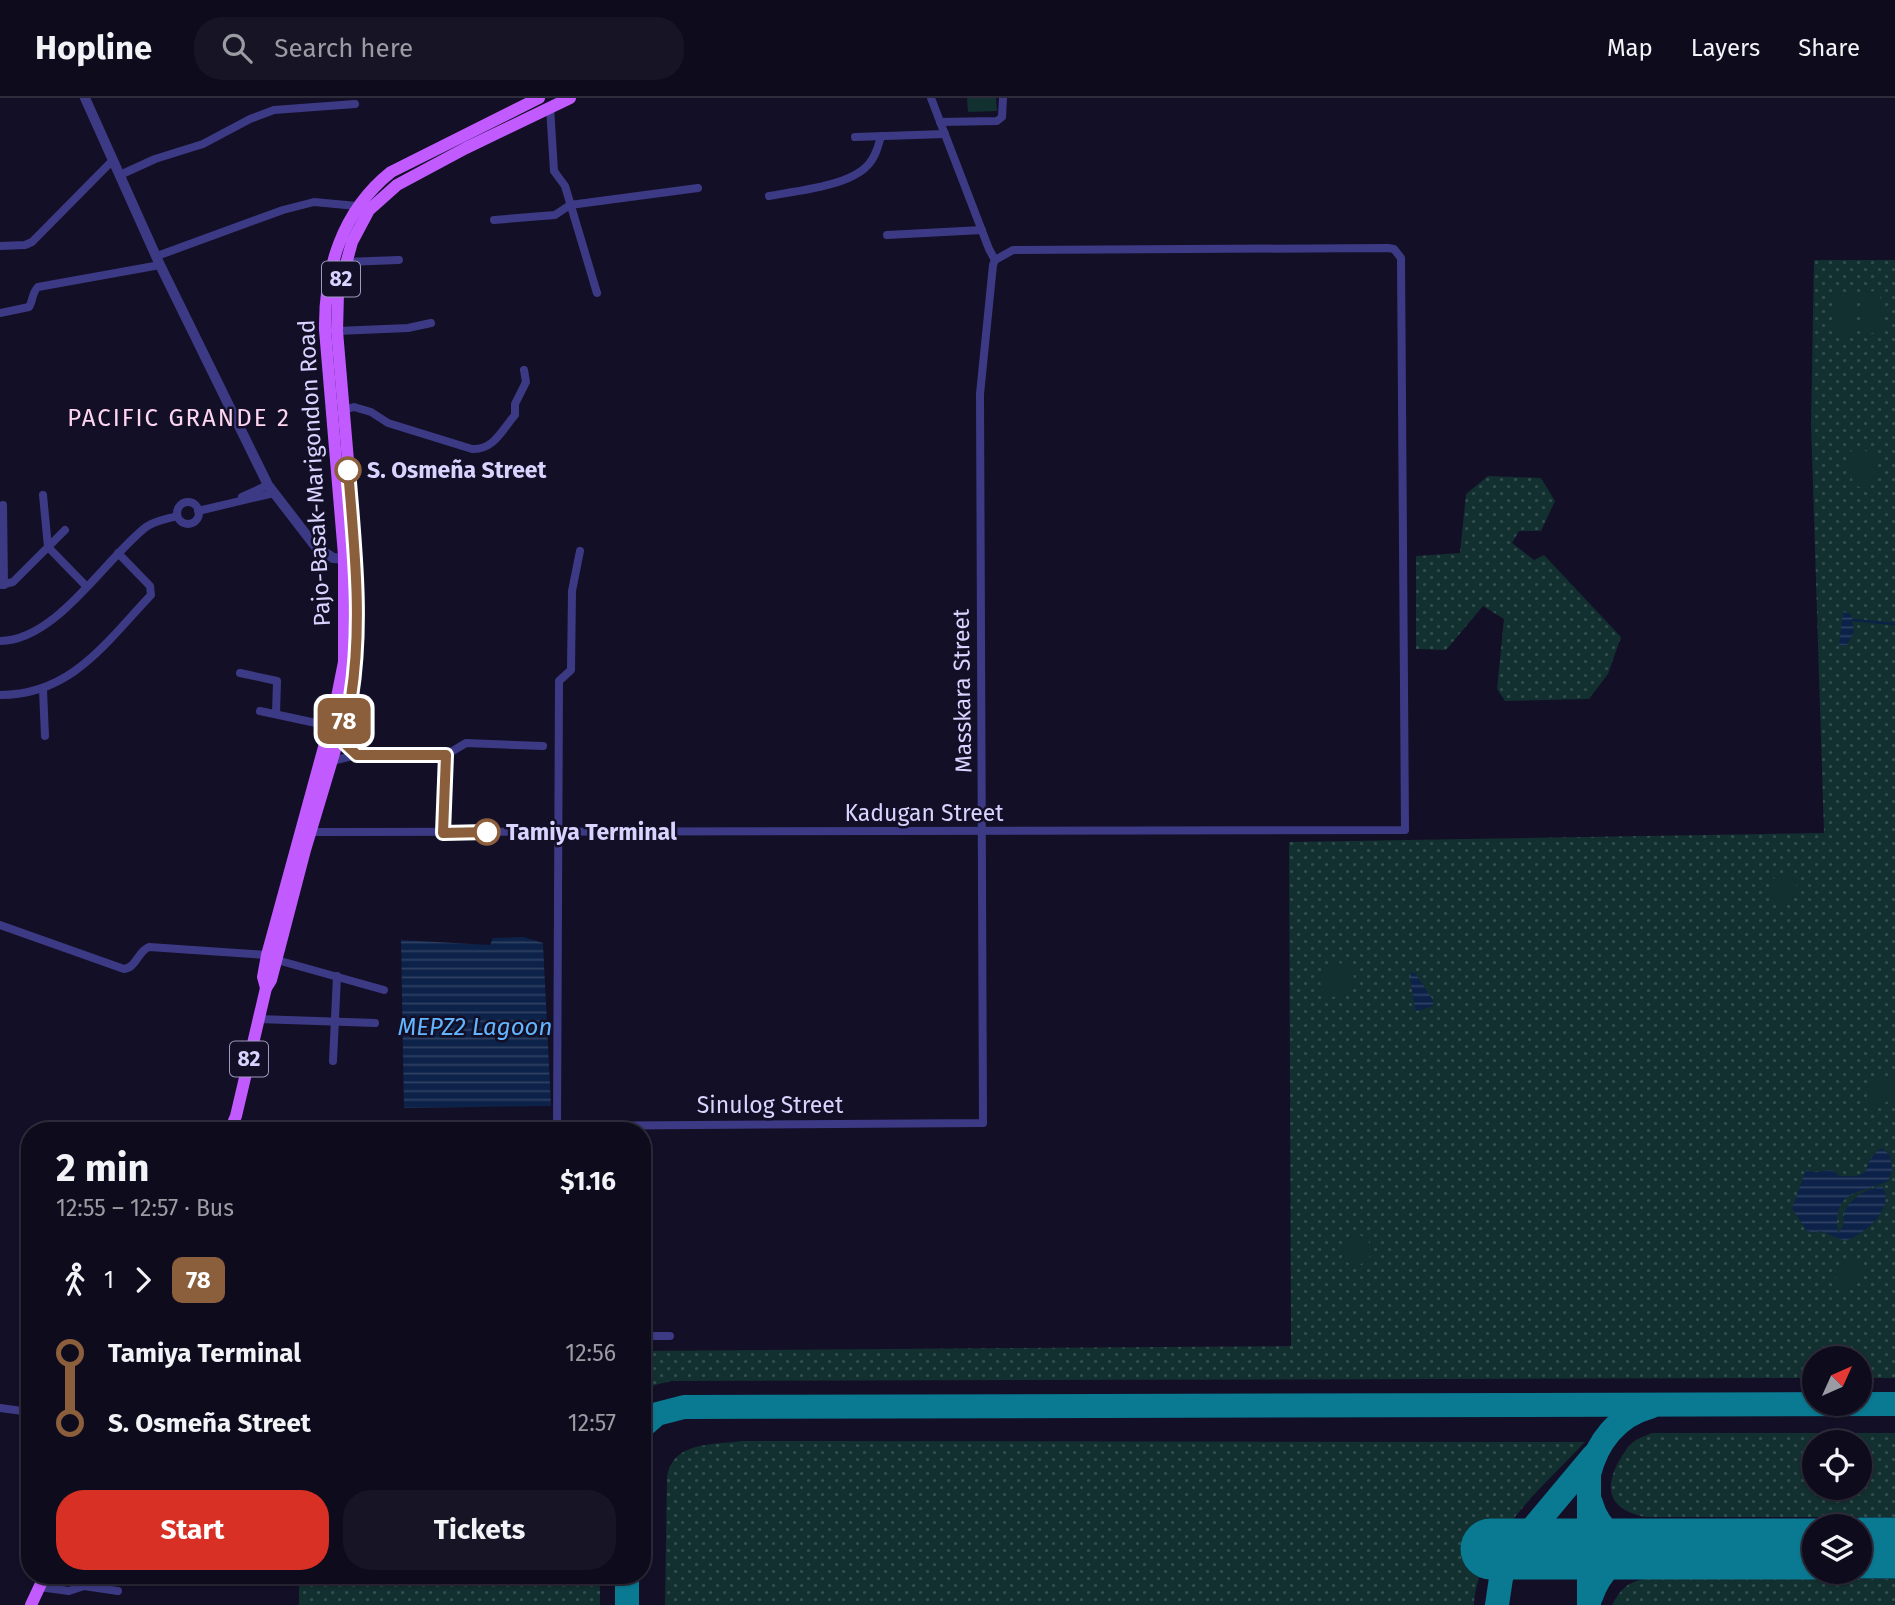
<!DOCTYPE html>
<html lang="en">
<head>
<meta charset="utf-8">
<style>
  :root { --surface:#0e0b1c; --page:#171425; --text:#f1f3f6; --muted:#9b9ba3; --line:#2e2b3b; --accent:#d93025 }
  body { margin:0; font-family:"Fira Sans",sans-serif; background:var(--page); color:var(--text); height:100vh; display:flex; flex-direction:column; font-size:26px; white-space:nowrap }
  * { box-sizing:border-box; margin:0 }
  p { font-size:23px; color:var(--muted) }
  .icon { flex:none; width:38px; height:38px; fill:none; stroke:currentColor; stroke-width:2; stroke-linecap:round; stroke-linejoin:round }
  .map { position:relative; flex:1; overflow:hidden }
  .sheet { position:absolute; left:21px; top:1024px; width:630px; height:462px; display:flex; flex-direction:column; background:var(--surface); border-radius:28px; box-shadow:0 2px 5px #0004,0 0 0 2px var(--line) }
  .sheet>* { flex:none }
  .badge { padding:0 14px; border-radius:10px; font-size:24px; line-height:46px }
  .needle { width:46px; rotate:45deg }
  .buttons { position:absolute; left:1802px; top:1248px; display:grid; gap:14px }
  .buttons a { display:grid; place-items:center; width:70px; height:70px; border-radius:50%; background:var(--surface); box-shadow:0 2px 5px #0004,0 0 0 2px var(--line); font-size:35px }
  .map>.badge { position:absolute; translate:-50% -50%; box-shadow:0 0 0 4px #fff }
  .legs { display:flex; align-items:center; gap:10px; height:77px; padding:0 35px; font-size:23px }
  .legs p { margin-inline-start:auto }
  .head { display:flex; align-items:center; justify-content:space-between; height:119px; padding:0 35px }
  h1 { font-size:38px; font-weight:700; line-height:52px }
  .primary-button { display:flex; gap:14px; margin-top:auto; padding:14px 35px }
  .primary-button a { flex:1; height:80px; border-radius:28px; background:var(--accent); color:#fff; font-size:28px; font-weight:700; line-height:80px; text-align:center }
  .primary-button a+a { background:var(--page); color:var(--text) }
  ul { padding:0 35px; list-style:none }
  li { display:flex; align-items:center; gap:24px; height:70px; font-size:26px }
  li i { display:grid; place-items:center; width:10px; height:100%; margin:0 9px; background:currentColor }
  li i::after { content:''; width:18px; height:18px; margin:-9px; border:5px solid; border-radius:50%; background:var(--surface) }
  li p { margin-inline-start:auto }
  li:first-child i { background:linear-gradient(#0000 50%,currentColor 0) }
  li:last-child i { background:linear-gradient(currentColor 50%,#0000 0) }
  header { display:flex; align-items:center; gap:42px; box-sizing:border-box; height:98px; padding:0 35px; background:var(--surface); border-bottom:2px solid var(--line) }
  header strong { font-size:33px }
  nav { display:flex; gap:38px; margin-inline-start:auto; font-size:24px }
  .search { width:490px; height:63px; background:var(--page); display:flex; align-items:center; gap:18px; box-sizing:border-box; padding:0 24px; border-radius:28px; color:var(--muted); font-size:26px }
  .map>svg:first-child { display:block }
  .grass { fill:url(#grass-dots); fill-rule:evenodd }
  .garden { fill:#12302f }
  .water { fill:url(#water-rules) }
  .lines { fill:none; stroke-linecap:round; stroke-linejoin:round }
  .stream { stroke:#0c2248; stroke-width:2.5 }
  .taxiway { stroke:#0a7a92; stroke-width:24 }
  .runway { stroke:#0a7a92; stroke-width:61 }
  .minor { stroke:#3d3a85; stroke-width:8 }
  .tertiary { stroke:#3d3a85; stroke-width:10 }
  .primary { stroke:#c25bff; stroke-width:12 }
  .line-1-casing { stroke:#fff; stroke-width:16 }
  .line-1 { stroke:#8b5e3c; stroke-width:10 }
  .stop-1-dot { fill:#fff; stroke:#8b5e3c; stroke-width:3.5 }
  .labels { text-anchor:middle; stroke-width:5; stroke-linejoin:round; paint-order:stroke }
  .shield { fill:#130f26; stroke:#9e99be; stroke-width:2 }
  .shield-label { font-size:21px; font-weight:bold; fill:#d9d4ff }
  .stop-label { font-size:23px; font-weight:bold; fill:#d9d4ff; stroke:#130f26; text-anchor:start }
  .street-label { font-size:23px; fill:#d9d4ff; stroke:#130f26 }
  .neighbourhood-label { font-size:24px; letter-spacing:2px; fill:#ffd6f0; stroke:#130f26 }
  .water-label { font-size:24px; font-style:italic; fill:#62b6ff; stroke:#130f26 }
</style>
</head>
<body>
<header>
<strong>Hopline</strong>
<div class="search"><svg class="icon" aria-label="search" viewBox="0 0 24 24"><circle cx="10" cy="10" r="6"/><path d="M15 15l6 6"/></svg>Search here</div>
<nav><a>Map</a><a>Layers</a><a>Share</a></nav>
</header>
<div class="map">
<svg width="1895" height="1507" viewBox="0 0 1895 1507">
  <defs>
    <pattern id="grass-dots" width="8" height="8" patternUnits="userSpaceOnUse" patternTransform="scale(1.75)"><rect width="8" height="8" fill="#12302f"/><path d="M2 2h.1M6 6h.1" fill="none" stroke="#344d4e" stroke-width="1.8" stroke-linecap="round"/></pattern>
    <pattern id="water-rules" width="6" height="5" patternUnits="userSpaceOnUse" patternTransform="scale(1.75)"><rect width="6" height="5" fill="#0c2248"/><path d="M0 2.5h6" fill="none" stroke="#2f4163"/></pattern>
  </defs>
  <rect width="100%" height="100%" fill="#130f26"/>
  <!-- grass -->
  <g class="grass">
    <path d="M1814 162H1895V1280H1860V1260H1815V1280L671 1283 655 1287 642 1296V1253L1291 1248 1289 744 1824 735 1811 326Z"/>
    <path d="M1488 378 1541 380 1555 403 1541 433H1519L1512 445 1534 462 1544 457 1621 539 1608 576 1589 601 1505 603 1497 591 1504 521 1483 508 1446 552 1416 551V458L1460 455 1466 396Z"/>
    <path d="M1652 1335H1895V1419H1645C1612 1412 1602 1394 1619 1363 1623 1357 1626 1350 1632 1345 1638 1340 1645 1338 1652 1335ZM1815 1344H1860V1390H1815Z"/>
    <path d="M742 1343 1585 1344C1544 1388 1477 1444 1474 1507H665L667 1379C673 1343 713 1347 742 1343Z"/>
    <rect x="299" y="1477" width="301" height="30"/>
    <path d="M1645 1481H1895V1507H1612C1621 1491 1627 1484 1645 1481Z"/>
  </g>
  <!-- garden -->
  <g class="garden">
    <path d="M967 0H996L997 13 968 14Z"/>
    <path d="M1880 193 1882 235H1861L1860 194Z"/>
    <path d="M1855 195 1856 237H1836L1835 196Z"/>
    <path d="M1858 350 1868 354 1876 361 1874 382C1867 389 1863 391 1854 387L1846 360 1851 353Z"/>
    <circle cx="1783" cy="791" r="14"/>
    <circle cx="1337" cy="882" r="17"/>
    <path d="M1892 979 1895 980V999L1878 1009 1872 1011 1868 1006 1869 987 1876 981Z"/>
    <circle cx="1356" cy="1152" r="15"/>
    <circle cx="1849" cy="1176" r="13"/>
  </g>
  <!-- water -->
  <g class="water">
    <path d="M1843 514 1851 516 1854 534 1847 547H1839Z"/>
    <path d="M523 839 543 845 551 1008 404 1010 401 842 490 847 493 840Z"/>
    <path d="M1412 874 1415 875 1433 902V908L1417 913 1415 911 1410 880Z"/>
    <path d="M1881 1050 1890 1057 1892 1073 1888 1083C1860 1096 1832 1091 1838 1135 1846 1128 1842 1122 1845 1113 1850 1100 1870 1088 1883 1089 1895 1111 1865 1136 1845 1143L1821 1133 1813 1135 1806 1132 1792 1110 1806 1072 1814 1074 1833 1072 1839 1078C1879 1080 1857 1069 1881 1050Z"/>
  </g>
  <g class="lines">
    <!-- stream -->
    <path class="stream" d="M1853 522 1895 526"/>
    <!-- taxiway -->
    <g class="taxiway">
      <path d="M642 1329 657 1316 684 1309 1895 1306"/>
      <path d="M1591 1405C1598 1431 1619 1446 1645 1451"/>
      <path d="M627 1477V1507"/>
      <path d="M1591 1499C1600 1472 1618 1457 1645 1451"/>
      <path d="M1497 1507 1501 1480 1511 1456 1593 1358"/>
      <path d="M1589 1507V1376C1597 1344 1617 1318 1650 1309"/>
    </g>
    <!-- runway -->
    <g class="runway">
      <path d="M1860 1450H1895"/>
      <path d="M1491 1451H1815"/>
    </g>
    <!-- minor -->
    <g class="minor">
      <path d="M931 0 989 151 995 162"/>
      <path d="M550 9 554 73 565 88 597 195"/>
      <path d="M940 24 997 23 1002 19 1003 0"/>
      <path d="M855 39 945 36"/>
      <path d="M120 77 155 61 203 46 250 21 274 12 355 6"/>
      <path d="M769 98C797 93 848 88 867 68 875 60 878 49 881 38"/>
      <path d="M494 122 555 117 570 107 698 90"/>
      <path d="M887 137 982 132"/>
      <path d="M0 148 25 147 32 144 113 62"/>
      <path d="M157 158 283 112 314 104 357 108"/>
      <path d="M345 164 399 162"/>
      <path d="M0 215 29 209C33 203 32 194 38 189L160 167"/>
      <path d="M337 233 408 230 431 225"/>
      <path d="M343 312 354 309 371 314 388 325 472 351C494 352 502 332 515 317V306L526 284 524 272"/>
      <path d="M43 397 48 449 86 488"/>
      <path d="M242 399 268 387"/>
      <circle cx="188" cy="415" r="11"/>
      <path d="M3 407 4 487"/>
      <path d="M198 413 274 395"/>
      <path d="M0 487 13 484 65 432"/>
      <path d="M0 543C56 543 104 462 146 429 154 423 167 421 177 418"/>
      <path d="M240 575 277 583 276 616"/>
      <path d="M43 592 45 638"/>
      <path d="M0 597C72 597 106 544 151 497L150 488 118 455"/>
      <path d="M260 613 330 628"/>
      <path d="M339 640 357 657"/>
      <path d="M332 663 357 657H446L466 645 543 648"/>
      <path d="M311 734 1405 732 1401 160 1394 151 1388 150 1013 152 995 162"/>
      <path d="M443 735 446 657"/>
      <path d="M0 827 124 871C136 870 138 853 149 849L267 857"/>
      <path d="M277 862 384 892"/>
      <path d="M258 921 375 925"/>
      <path d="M333 963 337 878"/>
      <path d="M557 1028 983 1025 980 296 993 167 995 162"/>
      <path d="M557 1031 559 583 571 572 572 493 580 453"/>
      <path d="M642 1238H670"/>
      <path d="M0 1310 30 1314"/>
      <path d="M39 1489 69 1493 84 1488 118 1493"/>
    </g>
    <!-- tertiary -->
    <path class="tertiary" d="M85 0 160 167 268 387 315 448 333 460 349 461"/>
    <!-- primary -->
    <g class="primary">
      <path d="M266 890 263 879 267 857 335 609 344 564V457L325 232C324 172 342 113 391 74L539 0"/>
      <path d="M230 1032 236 1018 266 890 271 882 305 752 350 602 356 564V457L337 233 338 195 352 144 369 112 397 87 466 50 570 0"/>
      <path d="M31 1507 45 1477"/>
    </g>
  </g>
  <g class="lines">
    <defs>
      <path id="line-1" d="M348 372C354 446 363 524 351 599 348 613 343 626 339 640L357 657H446L443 735 487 734"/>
    </defs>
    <!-- line-1 casing -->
    <use href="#line-1" class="line-1-casing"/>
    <!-- line-1 -->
    <use href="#line-1" class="line-1"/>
  </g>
  <!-- markers -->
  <g class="stop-1-dot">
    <circle cx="348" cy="372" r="12"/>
    <circle cx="487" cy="734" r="12"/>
  </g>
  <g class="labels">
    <!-- shield labels -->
    <g class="shield">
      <rect x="322" y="163.5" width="38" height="35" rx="5"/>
      <rect x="230" y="943.5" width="38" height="35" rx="5"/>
    </g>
    <g class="shield-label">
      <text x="341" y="188">82</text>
      <text x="249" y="968">82</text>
    </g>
    <!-- stop labels -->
    <g class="stop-label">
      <text x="367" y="380">S. Osmeña Street</text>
      <text x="506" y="742">Tamiya Terminal</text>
    </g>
    <!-- street labels -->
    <g class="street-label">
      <text transform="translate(314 375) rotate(-93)" y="8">Pajo-Basak-Marigondon Road</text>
      <text transform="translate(962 593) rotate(-91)" y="8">Masskara Street</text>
      <text x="924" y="723">Kadugan Street</text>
      <text x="770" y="1015">Sinulog Street</text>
    </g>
    <!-- neighbourhood labels -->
    <g class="neighbourhood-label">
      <text x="179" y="328">PACIFIC GRANDE 2</text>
    </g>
    <!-- water labels -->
    <g class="water-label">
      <text x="475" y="937">MEPZ2 Lagoon</text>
    </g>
  </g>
</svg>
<div class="buttons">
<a><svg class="needle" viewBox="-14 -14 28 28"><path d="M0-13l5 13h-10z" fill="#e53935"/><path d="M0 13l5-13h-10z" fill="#9b9ba3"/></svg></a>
<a><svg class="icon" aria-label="locate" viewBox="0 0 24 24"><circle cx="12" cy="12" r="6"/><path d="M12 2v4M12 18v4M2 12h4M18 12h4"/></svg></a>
<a><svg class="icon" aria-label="layers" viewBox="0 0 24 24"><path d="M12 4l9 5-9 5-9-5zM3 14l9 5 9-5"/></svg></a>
</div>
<b class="badge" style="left:344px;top:623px;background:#8b5e3c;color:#fff">78</b>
<section class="sheet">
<div class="head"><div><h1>2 min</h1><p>12:55 – 12:57 · Bus</p></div><b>$1.16</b></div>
<div class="legs"><svg class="icon" aria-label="walk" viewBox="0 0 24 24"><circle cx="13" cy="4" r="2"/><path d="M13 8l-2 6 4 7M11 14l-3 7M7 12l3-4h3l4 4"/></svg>1<svg class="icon" aria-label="forward" viewBox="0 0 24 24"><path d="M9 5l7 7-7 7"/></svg><b class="badge" style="background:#8b5e3c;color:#fff">78</b></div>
<ul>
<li><i style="color:#8b5e3c"></i><b>Tamiya Terminal</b><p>12:56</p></li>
<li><i style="color:#8b5e3c"></i><b>S. Osmeña Street</b><p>12:57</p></li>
</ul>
<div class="primary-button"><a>Start</a><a>Tickets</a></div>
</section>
</div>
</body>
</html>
